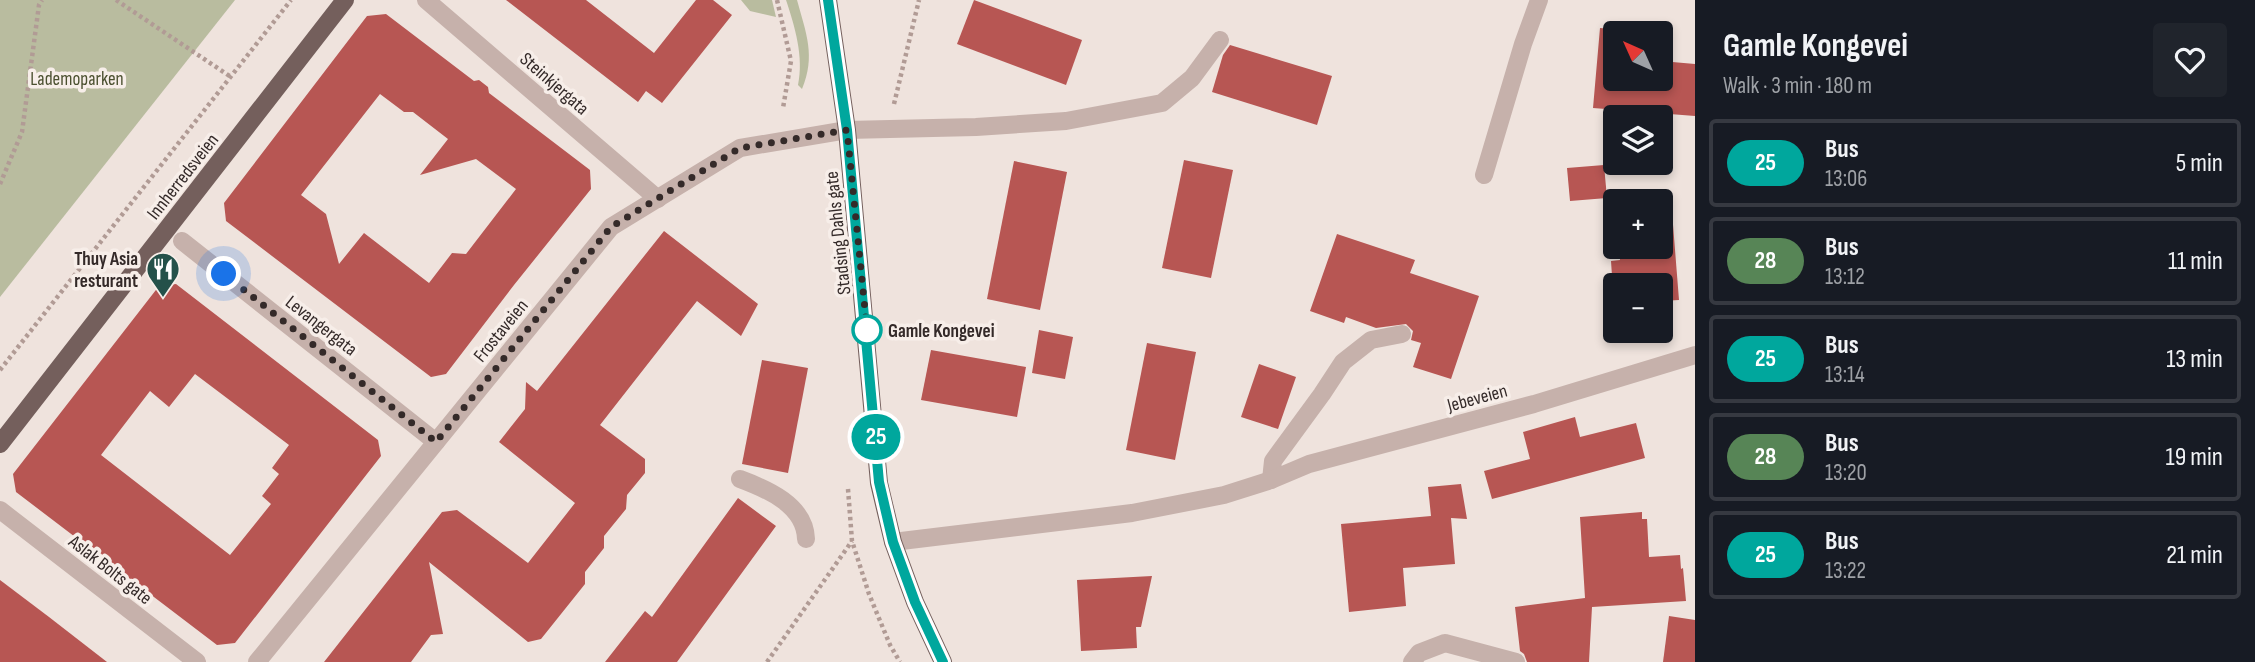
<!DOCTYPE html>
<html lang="en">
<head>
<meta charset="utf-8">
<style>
  :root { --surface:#171b24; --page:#20242c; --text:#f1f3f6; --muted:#9ea1a6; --line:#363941 }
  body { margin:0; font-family:"Sofia Sans Condensed",sans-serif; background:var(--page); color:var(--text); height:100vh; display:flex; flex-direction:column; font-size:26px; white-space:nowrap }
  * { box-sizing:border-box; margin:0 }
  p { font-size:23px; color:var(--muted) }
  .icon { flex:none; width:38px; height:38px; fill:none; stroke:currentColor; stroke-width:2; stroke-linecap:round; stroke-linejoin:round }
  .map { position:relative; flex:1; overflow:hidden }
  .side { display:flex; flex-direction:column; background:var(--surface); width:560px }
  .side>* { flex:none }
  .badge { padding:0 14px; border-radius:23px; font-size:24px; line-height:46px }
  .needle { width:46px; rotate:315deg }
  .fabs { position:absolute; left:1603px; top:21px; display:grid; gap:14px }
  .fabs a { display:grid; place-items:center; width:70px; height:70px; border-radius:7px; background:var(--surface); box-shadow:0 4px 10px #0003; font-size:35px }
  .you { position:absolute; width:35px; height:35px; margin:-18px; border:5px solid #fff; border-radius:50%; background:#1a73e8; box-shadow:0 0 0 10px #1a73e833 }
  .map>.badge { position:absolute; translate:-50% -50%; box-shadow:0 0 0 4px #fff }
  .round { display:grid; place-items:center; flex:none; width:74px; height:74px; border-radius:7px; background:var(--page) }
  .summary { display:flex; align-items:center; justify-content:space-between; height:119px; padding:0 28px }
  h1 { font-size:33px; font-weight:700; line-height:52px }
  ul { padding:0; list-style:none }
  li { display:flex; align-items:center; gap:21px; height:88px; margin:0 14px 10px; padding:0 14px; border:4px solid var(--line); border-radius:7px }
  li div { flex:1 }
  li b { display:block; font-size:26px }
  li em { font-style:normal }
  li .badge { min-width:77px; font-weight:700; text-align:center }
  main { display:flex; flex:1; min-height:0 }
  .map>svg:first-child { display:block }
  .green { fill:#b9bc9f }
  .building { fill:#b75653; fill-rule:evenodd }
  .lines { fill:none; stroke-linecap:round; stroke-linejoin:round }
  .path { stroke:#b19b95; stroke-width:4.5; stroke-dasharray:3.5 3.5; stroke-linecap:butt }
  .minor { stroke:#c6b1ab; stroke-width:18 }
  .major { stroke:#745f5c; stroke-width:18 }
  .line-casing { stroke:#fff; stroke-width:16 }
  .line { stroke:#00a79d; stroke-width:10 }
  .walk { stroke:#342a29; stroke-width:7; stroke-dasharray:0 12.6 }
  .stop-dot { fill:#fff; stroke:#00a79d; stroke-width:3.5 }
  .labels { text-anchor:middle; stroke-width:7; stroke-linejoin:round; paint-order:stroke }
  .park-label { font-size:19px; fill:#4b5030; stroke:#f7eee9 }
  .street-label { font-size:19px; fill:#342a29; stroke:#f7eee9 }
  .poi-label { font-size:19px; font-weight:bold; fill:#342a29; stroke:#f7eee9; text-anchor:end }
  .stop-label { font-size:19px; font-weight:bold; fill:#342a29; stroke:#f7eee9; text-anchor:start }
</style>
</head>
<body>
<main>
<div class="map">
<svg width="1695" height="662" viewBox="0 0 1695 662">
  <rect width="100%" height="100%" fill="#efe3dd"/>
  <!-- green -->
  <g class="green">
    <path d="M0 0H235L0 297Z"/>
    <path d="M741 0H772L776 17 750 11Z"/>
    <path d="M786 0H797C806 33 816 56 802 89L798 85C804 57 795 27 786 0Z"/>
  </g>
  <!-- building -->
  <g class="building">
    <path d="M506 0H586L654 53 696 0H713L732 15 662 103 646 91 638 102Z"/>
    <path d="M974 0 1082 40 1066 85 957 44Z"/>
    <path d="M386 14 474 81 479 80 488 87 489 93 590 170 591 189 514 285 446 374 431 377 226 221 224 203 367 16ZM380 94 404 112H413L448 139 420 175 476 159 516 189 466 254 452 253 429 283 364 233 339 264 326 214 301 195Z"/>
    <path d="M1600 28 1635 31V33H1615V79H1661V61L1695 64V116L1593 108Z"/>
    <path d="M1230 45 1332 76 1317 125 1212 92 1223 55Z"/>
    <path d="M1184 160 1233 170 1211 278 1162 268Z"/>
    <path d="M1014 161 1067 172 1040 310 987 299Z"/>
    <path d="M1604 165 1607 198 1570 201 1567 168Z"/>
    <path d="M1672 212 1679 300 1661 301V285H1615L1614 306 1611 261 1620 260 1619 247H1661V213Z"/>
    <path d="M664 231 758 304 741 336 697 301 600 425 645 459V473L627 495 626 509 604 536V548L585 572V584L541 639 528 642 429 562 443 634 431 635 411 662H324L442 512 457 510 528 563 575 503 499 442 525 409 526 382 537 391Z"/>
    <path d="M1337 234 1415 260 1410 273 1479 296 1451 379 1413 367 1421 343 1411 340 1413 331 1406 324 1376 328 1346 317 1344 323 1310 311Z"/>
    <path d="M176 284 378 440 381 456 235 643 217 645 16 492 13 474 159 286ZM195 374 289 445 272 468 279 474 262 496 271 504 230 555 101 455 150 391 169 407Z"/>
    <path d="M1039 330 1073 337 1065 379 1032 373Z"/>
    <path d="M1147 343 1196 352 1175 460 1126 450Z"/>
    <path d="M931 350 1026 367 1017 417 921 400Z"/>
    <path d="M762 360 808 368 788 473 742 464Z"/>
    <path d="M1259 364 1296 377 1278 429 1241 417Z"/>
    <path d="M1575 417 1580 437 1636 423 1645 458 1492 499 1484 471 1530 459 1523 432Z"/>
    <path d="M1461 484 1467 519 1451 518 1455 564 1403 568 1406 606 1349 612 1341 524 1431 516 1428 487Z"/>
    <path d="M738 498 776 526 677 662H605L645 611 652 617Z"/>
    <path d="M1642 512V519H1647L1649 557 1680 555 1681 569 1683 568 1686 601 1592 607 1589 662H1527L1524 654 1520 651 1515 607 1585 598 1580 517Z"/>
    <path d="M1152 576 1141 627H1136L1137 648 1081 651 1077 580Z"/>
    <path d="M0 580 49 617 107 662H0Z"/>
    <path d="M1669 616 1695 620V662H1663Z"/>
  </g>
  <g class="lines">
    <!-- path -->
    <g class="path">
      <path d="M116 0 231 77"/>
      <path d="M777 0 791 61 783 108"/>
      <path d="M894 104 919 0"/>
      <path d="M0 184 22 132 39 5 42 0"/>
      <path d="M0 370 291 0"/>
      <path d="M848 489 852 541 869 594 890 645 900 662"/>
      <path d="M767 662 852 541"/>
    </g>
    <!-- minor -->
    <g class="minor">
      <path d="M426 0 658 199"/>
      <path d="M1484 175 1523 44 1539 0"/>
      <path d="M182 241 436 442"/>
      <path d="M740 479C767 489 805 505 806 539"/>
      <path d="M1271 480 1273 461 1322 394 1343 362 1371 340 1402 334"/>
      <path d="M0 510 197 662"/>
      <path d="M893 542 1132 513 1224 495 1271 480 1309 464 1534 404 1695 355"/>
      <path d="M257 662 611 227 740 148 847 130 976 127 1066 121 1162 103 1192 78 1220 40"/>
      <path d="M1412 662 1419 653 1445 643 1516 662"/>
    </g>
    <!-- major -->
    <g class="major">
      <path d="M828 0 847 130 879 483 893 542 915 602 943 662"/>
      <path d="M0 444 345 0"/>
    </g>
  </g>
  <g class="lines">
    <defs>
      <path id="line" d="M828 0 847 130 879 482 893 542 915 602 943 662"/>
    </defs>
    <!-- line casing -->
    <use href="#line" class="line-casing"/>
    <!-- line -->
    <use href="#line" class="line"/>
    <!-- walk -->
    <path class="walk" d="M224 274 436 442 611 227 740 148 847 130 867 330"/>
  </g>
  <!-- icons -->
  <defs>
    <symbol id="restaurant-pin" viewBox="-11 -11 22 30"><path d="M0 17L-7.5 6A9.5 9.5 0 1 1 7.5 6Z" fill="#24514a" stroke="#f7eee9"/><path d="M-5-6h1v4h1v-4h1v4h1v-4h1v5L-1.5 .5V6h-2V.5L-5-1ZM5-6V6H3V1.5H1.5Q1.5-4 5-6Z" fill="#fff"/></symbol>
  </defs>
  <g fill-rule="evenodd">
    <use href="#restaurant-pin" x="144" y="250" width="38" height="52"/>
  </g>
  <!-- markers -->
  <circle class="stop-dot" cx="867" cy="330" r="14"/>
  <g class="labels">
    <!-- park labels -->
    <g class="park-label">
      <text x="77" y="85">Lademoparken</text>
    </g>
    <!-- street labels -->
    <g class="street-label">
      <text transform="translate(555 83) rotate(41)" y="7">Steinkjergata</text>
      <text transform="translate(182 176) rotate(-52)" y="7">Innherredsveien</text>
      <text transform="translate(837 233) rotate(-96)" y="7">Stadsing Dahls gate</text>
      <text transform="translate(322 325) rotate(38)" y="7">Levangergata</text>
      <text transform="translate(500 330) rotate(-51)" y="7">Frostaveien</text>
      <text transform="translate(1477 397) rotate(-15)" y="7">Jebeveien</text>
      <text transform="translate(111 569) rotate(38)" y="7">Aslak Bolts gate</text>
    </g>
    <!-- poi labels -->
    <g class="poi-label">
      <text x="138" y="265">Thuy Asia<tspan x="138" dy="22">resturant</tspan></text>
    </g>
    <!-- stop labels -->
    <g class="stop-label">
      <text x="888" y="337">Gamle Kongevei</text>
    </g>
  </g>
</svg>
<div class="fabs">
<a><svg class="needle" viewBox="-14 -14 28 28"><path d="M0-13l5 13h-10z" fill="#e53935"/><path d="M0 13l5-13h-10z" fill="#9ea1a6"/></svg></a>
<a><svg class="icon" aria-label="layers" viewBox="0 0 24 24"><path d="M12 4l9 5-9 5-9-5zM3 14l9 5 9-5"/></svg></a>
<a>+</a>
<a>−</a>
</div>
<div class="you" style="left:224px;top:274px"></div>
<b class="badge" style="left:876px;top:437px;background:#00a79d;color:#fff">25</b>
</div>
<section class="side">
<div class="summary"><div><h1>Gamle Kongevei</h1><p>Walk · 3 min · 180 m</p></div><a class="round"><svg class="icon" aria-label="heart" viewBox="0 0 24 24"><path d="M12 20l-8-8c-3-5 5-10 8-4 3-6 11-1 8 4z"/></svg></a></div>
<ul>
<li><span class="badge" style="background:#00a79d;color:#fff">25</span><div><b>Bus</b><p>13:06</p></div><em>5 min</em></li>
<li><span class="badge" style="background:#578556;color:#fff">28</span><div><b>Bus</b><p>13:12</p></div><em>11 min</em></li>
<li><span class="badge" style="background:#00a79d;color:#fff">25</span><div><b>Bus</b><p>13:14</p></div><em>13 min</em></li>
<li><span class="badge" style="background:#578556;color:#fff">28</span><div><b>Bus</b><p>13:20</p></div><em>19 min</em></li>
<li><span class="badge" style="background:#00a79d;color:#fff">25</span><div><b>Bus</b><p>13:22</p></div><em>21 min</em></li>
</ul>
</section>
</main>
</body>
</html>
